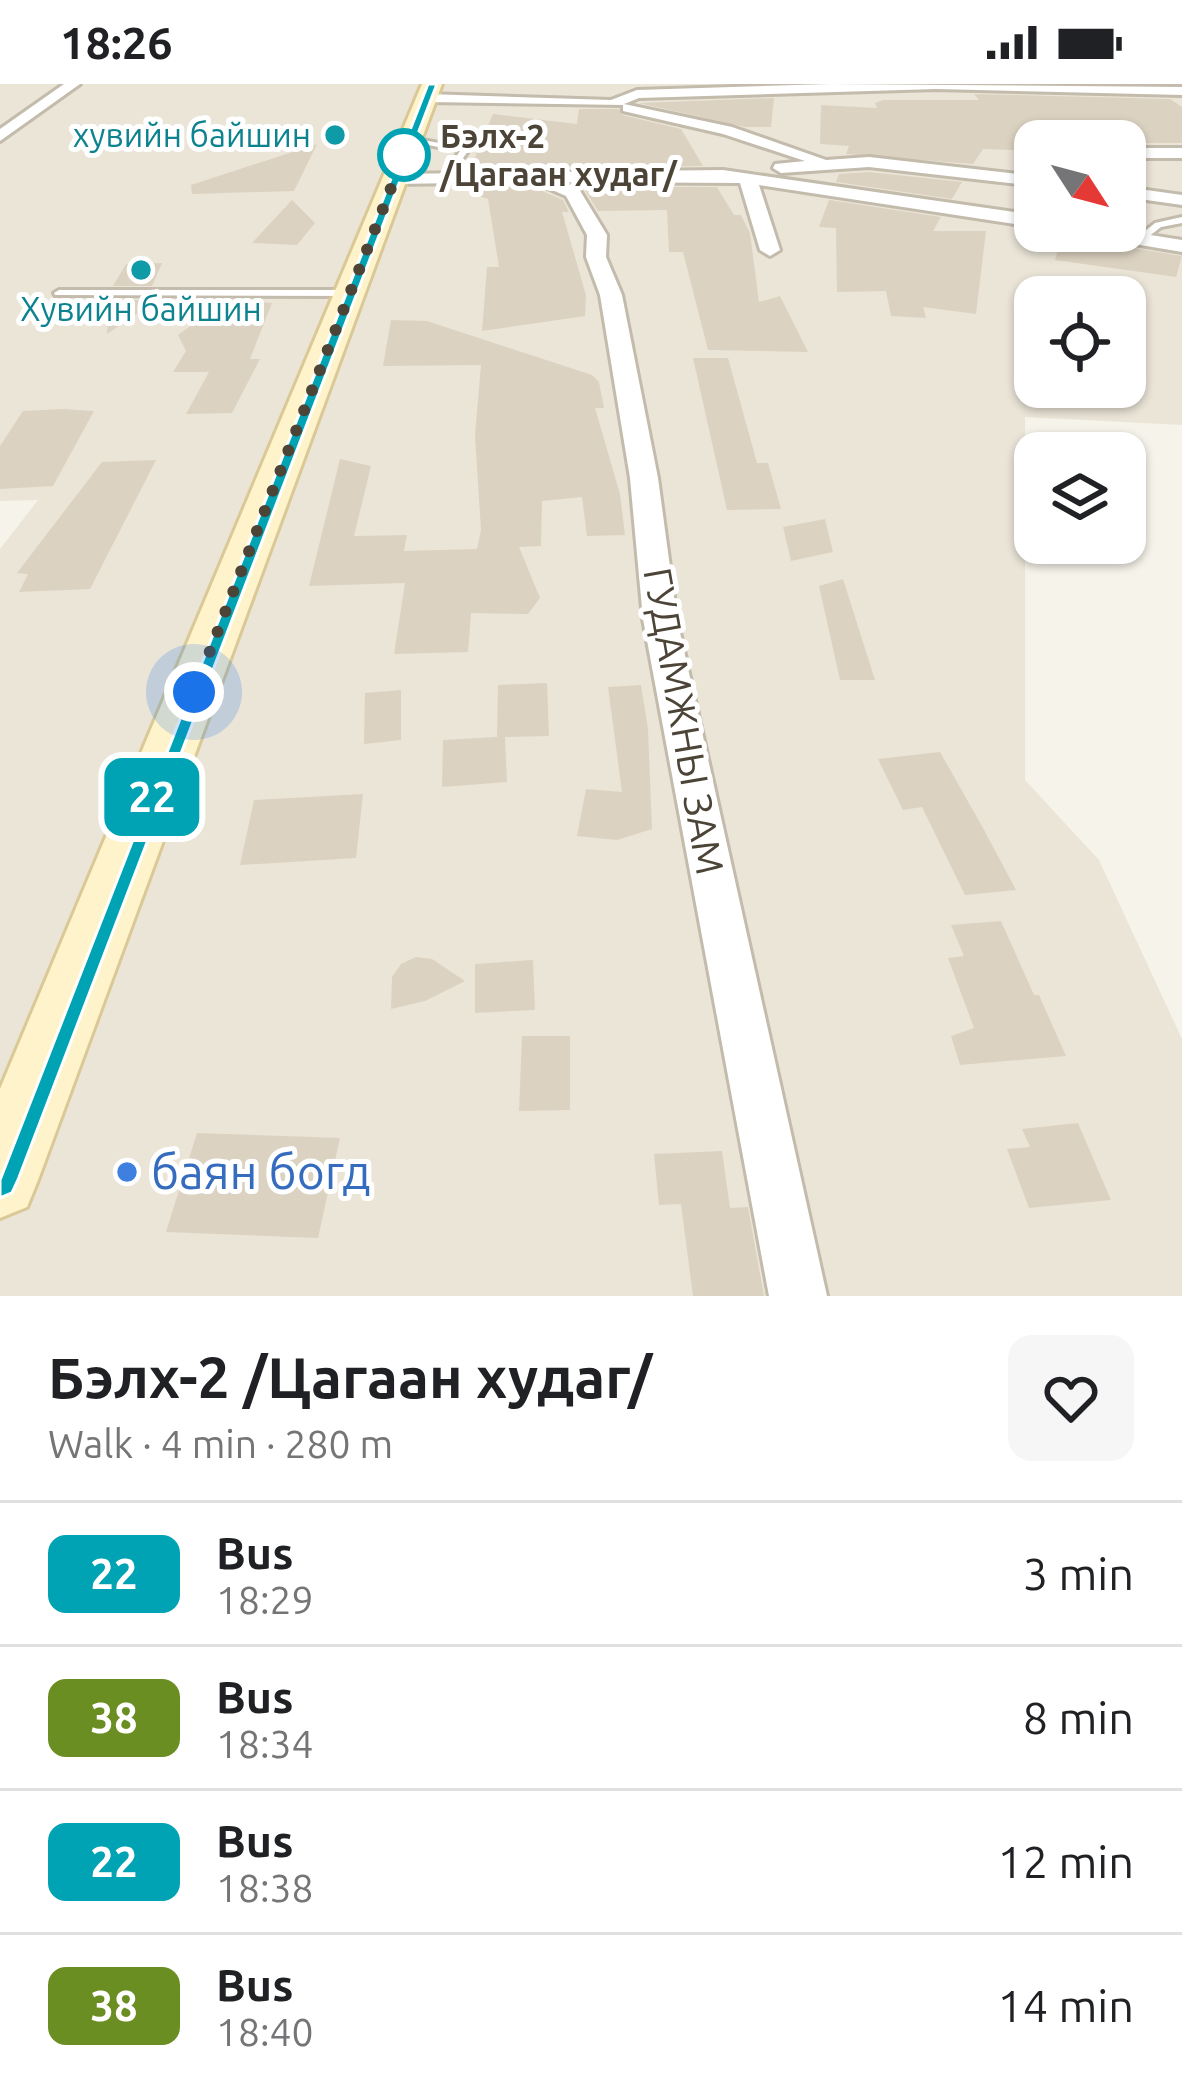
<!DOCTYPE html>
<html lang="en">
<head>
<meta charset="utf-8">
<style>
  :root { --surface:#fff; --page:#f6f6f6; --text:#202124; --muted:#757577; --line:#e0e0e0 }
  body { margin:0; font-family:Ubuntu,sans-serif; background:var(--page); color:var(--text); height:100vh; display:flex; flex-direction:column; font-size:45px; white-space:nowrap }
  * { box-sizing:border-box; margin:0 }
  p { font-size:39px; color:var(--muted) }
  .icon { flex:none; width:66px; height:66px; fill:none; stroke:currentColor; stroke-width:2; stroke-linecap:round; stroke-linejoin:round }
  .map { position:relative; height:1212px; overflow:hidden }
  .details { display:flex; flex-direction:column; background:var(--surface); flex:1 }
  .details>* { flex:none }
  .badge { padding:0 24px; border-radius:18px; font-size:42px; line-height:78px }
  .needle { width:78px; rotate:126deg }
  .buttons { position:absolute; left:1014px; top:36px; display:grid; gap:24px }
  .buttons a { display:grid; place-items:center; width:132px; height:132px; border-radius:24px; background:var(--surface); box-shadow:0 3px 9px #0004; font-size:60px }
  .you { position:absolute; width:60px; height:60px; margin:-30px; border:9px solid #fff; border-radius:50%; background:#1a73e8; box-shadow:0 0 0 18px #1a73e833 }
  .map>.badge { position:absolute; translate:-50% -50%; box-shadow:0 0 0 6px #fff }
  .round { display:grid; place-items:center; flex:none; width:126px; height:126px; border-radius:24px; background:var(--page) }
  .head { display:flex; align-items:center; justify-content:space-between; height:204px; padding:0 48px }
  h1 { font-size:57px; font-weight:600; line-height:90px }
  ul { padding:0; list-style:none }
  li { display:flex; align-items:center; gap:36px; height:144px; padding:0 48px; border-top:3px solid var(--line) }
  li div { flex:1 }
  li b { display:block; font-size:45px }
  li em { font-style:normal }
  li .badge { min-width:132px; font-weight:700; text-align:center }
  .status { display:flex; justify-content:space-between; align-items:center; height:84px; padding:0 60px; background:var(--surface); direction:ltr }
  .status svg { height:33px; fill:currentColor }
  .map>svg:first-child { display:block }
  .residential { fill:#ebe5d8; fill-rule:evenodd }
  .building { fill:#dcd2c1 }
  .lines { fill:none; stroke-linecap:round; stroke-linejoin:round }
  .service-casing { stroke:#c3bbab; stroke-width:6 }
  .minor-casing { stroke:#c3bbab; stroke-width:6 }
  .secondary-casing { stroke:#dac996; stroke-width:6 }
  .service { fill:#fff; fill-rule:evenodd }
  .minor { fill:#fff; fill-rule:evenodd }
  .secondary { fill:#fff3cc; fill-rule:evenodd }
  .line { fill:#00a3b4; stroke:#fff; stroke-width:3 }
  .walk { stroke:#4c4437; stroke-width:12; stroke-dasharray:0 21.6 }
  .culture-dot { fill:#0f9aa8; stroke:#fff; stroke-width:4.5 }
  .stop-dot { fill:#fff; stroke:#00a3b4; stroke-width:6 }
  .shop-dot { fill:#3f7fe0; stroke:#fff; stroke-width:4.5 }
  .labels { text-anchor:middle; stroke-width:10; stroke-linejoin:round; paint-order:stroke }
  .far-culture-label { font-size:33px; fill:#0d838f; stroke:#fff; text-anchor:end }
  .far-stop-label { font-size:33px; font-weight:bold; fill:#4c4437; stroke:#fff; text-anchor:start }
  .street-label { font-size:39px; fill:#4c4437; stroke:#fff }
  .near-shop-label { font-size:48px; fill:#366cbe; stroke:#fff; text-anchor:start }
</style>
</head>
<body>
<div class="status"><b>18:26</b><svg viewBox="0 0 49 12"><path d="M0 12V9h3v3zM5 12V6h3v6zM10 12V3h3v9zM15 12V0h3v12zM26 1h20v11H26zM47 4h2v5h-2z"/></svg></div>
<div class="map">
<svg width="1182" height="1212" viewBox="0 0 1182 1212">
  <rect width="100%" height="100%" fill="#f6f3ea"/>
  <!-- residential -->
  <path class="residential" d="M0 0H1182V341L1025 333V696L1099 776 1182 955V1212H0V465L38 416 0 417ZM1035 57H1125V147H1035ZM1035 213H1125V303H1035Z"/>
  <!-- building -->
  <g class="building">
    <path d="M974 10 1170 15 1182 23V59H1139L1125 65V57H1035V67L983 65 973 80 846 70 849 62 820 60 821 21 877 24 875 19 883 16H979Z"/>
    <path d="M774 14 771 43H745L639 19Z"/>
    <path d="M579 25H619L622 31 681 45 703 82 470 85 493 30 577 40Z"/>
    <path d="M317 60 294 107 192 110 191 101Z"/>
    <path d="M869 88 962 98 952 115 836 98 839 90Z"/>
    <path d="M474 103H533L563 116 569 128H562L586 211 585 232 482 247 487 183H499L488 115 476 111Z"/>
    <path d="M583 103H717L734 131H741L750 149 759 218 780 212 808 268 708 266 683 168H669L667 126 598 127Z"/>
    <path d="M292 116 315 139 297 161 252 159Z"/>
    <path d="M829 116 941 133 933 147H986L976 230 923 223 926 234 891 232 886 207 837 208 836 144 819 143Z"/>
    <path d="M1063 147H1079L1092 157 1182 172 1176 193 1055 176Z"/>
    <path d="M162 179 152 202H113L126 180Z"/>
    <path d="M109 216H146L141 227 107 250Z"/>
    <path d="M232 216 272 219 250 275H260L232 329 186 330 209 288H173L186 267 178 251 215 224H227Z"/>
    <path d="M391 236 427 237 592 291 599 298 604 324H595L620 410 625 451 587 452 582 413 542 417 541 462 519 463 540 514 528 530 471 529 468 568 394 570 405 499 309 502 340 375 371 382 354 452 407 451 404 467 477 465 481 446 475 351 481 281 383 282Z"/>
    <path d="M693 274H728L757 379H768L781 425 727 426Z"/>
    <path d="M63 325 94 327 53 402 0 405V362L23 327Z"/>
    <path d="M156 376 90 505 19 508 28 490 17 489 102 378Z"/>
    <path d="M825 435 833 468 791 477 783 443Z"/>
    <path d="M843 495 875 596H840L819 502Z"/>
    <path d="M547 599 549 652 505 653 507 698 442 703 443 656 497 653 498 601Z"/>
    <path d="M641 601 648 645 652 745 617 756 577 752 586 705 622 708 608 603Z"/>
    <path d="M401 606V656L364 660 365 609Z"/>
    <path d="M940 668 983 744 1016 806 965 811 922 723 903 726 878 675Z"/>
    <path d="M363 710 356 774 240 781 254 716Z"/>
    <path d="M1001 837 1034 911H1039L1066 972 960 981 951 952 974 944 948 874 964 872 951 841Z"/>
    <path d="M416 873 432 875 465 897 425 917 391 925 392 893 401 880Z"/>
    <path d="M533 876 535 926 475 929V880Z"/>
    <path d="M522 952H570V1026L519 1027Z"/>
    <path d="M1078 1039 1111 1116 1029 1124 1007 1065 1030 1063 1022 1045Z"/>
    <path d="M197 1049 340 1054 318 1154 166 1148Z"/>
    <path d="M722 1067 730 1124 748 1123 764 1212H693L681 1120 659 1121 654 1070Z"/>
  </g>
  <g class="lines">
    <defs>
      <g id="service">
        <path d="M407 53 465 64 469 66 446 97 442 94 460 67 407 57Z"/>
        <path d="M1182 133V139L1161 143 1143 157 1135 155 1155 139Z"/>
        <path d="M59 206H352L357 209 352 212 55 211 54 209Z"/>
      </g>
      <g id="minor">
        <path d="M64 0H80L0 57V45Z"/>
        <path d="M830 0 1182 3V11L936 5 639 14 624 20 732 43 826 76 869 73 1035 92V102L869 83 781 89 773 84 775 80 805 77 723 50 623 27V21L427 18 420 14 427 10 611 16 637 6Z"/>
        <path d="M1182 64V74H1142L1125 82V70L1139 64Z"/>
        <path d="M723 86 1035 131V143L759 101 780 166 770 172 760 166 740 99 562 98 579 105 607 151 606 173 622 211 658 394 677 535 827 1212H769L643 535 630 394 600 211 586 173 587 151 566 112 534 98 395 100 386 95 395 90Z"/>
        <path d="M1125 103 1182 111V121L1125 113Z"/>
        <path d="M1083 147H1125L1182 156V168L1093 153Z"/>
      </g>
      <path id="secondary" d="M422 0H442L38 1096 27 1123 0 1134V1005Z"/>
    </defs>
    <!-- service casing -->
    <use href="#service" class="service-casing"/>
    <!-- minor casing -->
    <use href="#minor" class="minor-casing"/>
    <!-- secondary casing -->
    <use href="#secondary" class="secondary-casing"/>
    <!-- service -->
    <use href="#service" class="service"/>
    <!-- minor -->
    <use href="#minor" class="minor"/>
    <!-- secondary -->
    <use href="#secondary" class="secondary"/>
  </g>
  <!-- line -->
  <path class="line" d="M428 0H437L18 1096 12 1109 0 1114V1096Z"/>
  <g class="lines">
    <!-- walk -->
    <path class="walk" d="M194 608 404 71"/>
  </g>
  <!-- markers -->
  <g class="culture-dot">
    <circle cx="335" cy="51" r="12"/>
    <circle cx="141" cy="186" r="12"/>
  </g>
  <circle class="stop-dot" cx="404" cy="71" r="24"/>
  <circle class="shop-dot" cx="127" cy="1088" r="12"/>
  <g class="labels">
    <!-- far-culture labels -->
    <g class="far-culture-label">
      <text x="311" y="63">хувийн байшин</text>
      <text x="141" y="237" text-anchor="middle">Хувийн байшин</text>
    </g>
    <!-- far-stop labels -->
    <g class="far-stop-label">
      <text x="440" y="64">Бэлх-2<tspan x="440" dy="38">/Цагаан худаг/</tspan></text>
    </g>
    <!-- street labels -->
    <g class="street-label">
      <text transform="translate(684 637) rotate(80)" y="14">ГУДАМЖНЫ ЗАМ</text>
    </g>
    <!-- near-shop labels -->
    <g class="near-shop-label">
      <text x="151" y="1105">баян богд</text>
    </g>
  </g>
</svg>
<div class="buttons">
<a><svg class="needle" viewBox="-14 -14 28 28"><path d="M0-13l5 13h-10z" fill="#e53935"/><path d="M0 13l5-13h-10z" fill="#757577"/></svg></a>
<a><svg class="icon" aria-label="locate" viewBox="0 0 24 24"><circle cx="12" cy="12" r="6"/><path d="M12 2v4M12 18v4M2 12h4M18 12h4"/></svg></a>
<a><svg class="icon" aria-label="layers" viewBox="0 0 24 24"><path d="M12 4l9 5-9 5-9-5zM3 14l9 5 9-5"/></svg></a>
</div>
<div class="you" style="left:194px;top:608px"></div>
<b class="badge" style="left:152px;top:713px;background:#00a3b4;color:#fff">22</b>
</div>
<section class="details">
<div class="head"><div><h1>Бэлх-2 /Цагаан худаг/</h1><p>Walk · 4 min · 280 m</p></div><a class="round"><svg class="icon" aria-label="heart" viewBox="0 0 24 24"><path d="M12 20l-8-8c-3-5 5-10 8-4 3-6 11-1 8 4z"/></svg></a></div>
<ul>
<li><span class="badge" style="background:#00a3b4;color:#fff">22</span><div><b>Bus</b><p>18:29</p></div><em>3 min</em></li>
<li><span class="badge" style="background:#6b8e23;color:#fff">38</span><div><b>Bus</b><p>18:34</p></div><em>8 min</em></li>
<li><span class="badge" style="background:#00a3b4;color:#fff">22</span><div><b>Bus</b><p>18:38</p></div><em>12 min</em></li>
<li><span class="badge" style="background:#6b8e23;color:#fff">38</span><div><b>Bus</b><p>18:40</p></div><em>14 min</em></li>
</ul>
</section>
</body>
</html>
